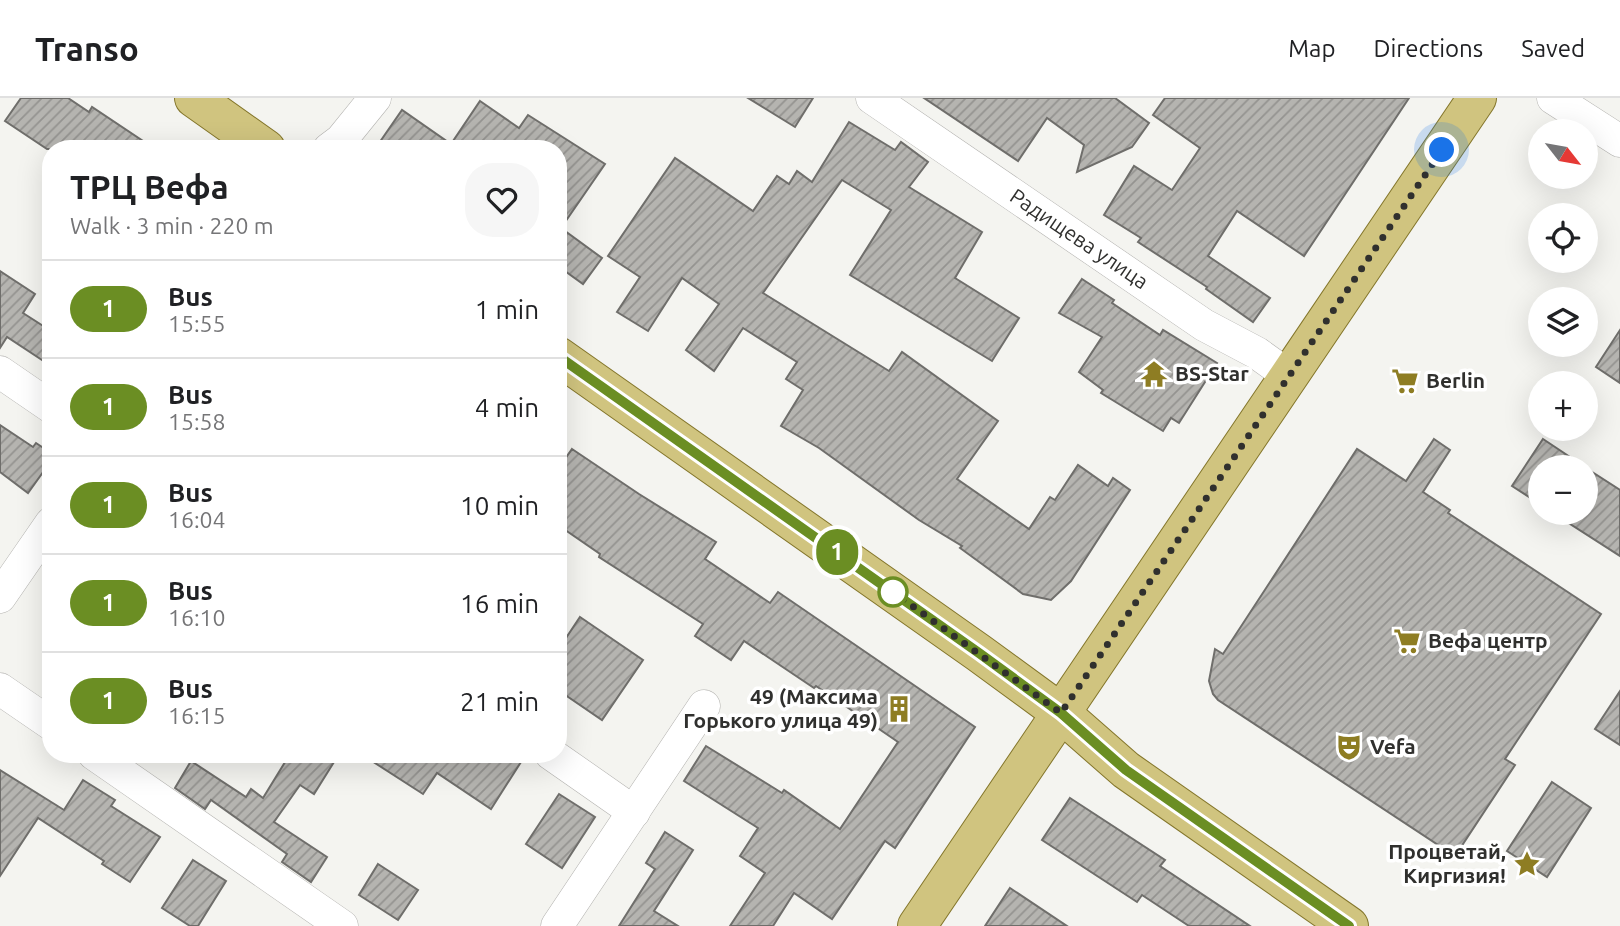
<!DOCTYPE html>
<html lang="en">
<head>
<meta charset="utf-8">
<style>
  :root { --surface:#fff; --page:#f6f6f6; --text:#202124; --muted:#757577; --line:#e0e0e0 }
  body { margin:0; font-family:Ubuntu,sans-serif; background:var(--page); color:var(--text); height:100vh; display:flex; flex-direction:column; font-size:26px; white-space:nowrap }
  * { box-sizing:border-box; margin:0 }
  p { font-size:23px; color:var(--muted) }
  .icon { flex:none; width:38px; height:38px; fill:none; stroke:currentColor; stroke-width:2; stroke-linecap:round; stroke-linejoin:round }
  .map { position:relative; flex:1; overflow:hidden }
  .drawer { position:absolute; left:42px; top:42px; width:525px; height:623px; display:flex; flex-direction:column; background:var(--surface); border-radius:28px; box-shadow:0 7px 28px #0002 }
  .drawer>* { flex:none }
  .badge { padding:0 14px; border-radius:23px; font-size:24px; line-height:46px }
  .needle { width:46px; rotate:121deg }
  .buttons { position:absolute; left:1528px; top:21px; display:grid; gap:14px }
  .buttons a { display:grid; place-items:center; width:70px; height:70px; border-radius:50%; background:var(--surface); box-shadow:0 7px 28px #0002; font-size:35px }
  .you { position:absolute; width:35px; height:35px; margin:-18px; border:5px solid #fff; border-radius:50%; background:#1a73e8; box-shadow:0 0 0 10px #1a73e833 }
  .map>.badge { position:absolute; translate:-50% -50%; box-shadow:0 0 0 4px #fff }
  .round { display:grid; place-items:center; flex:none; width:74px; height:74px; border-radius:28px; background:var(--page) }
  .overview { display:flex; align-items:center; justify-content:space-between; height:119px; padding:0 28px }
  h1 { font-size:33px; font-weight:700; line-height:52px }
  ul { padding:0; list-style:none }
  li { display:flex; align-items:center; gap:21px; height:98px; padding:0 28px; border-top:2px solid var(--line) }
  li div { flex:1 }
  li b { display:block; font-size:26px }
  li em { font-style:normal }
  li .badge { min-width:77px; font-weight:700; text-align:center }
  header { display:flex; align-items:center; gap:42px; box-sizing:border-box; height:98px; padding:0 35px; background:var(--surface); border-bottom:2px solid var(--line) }
  header strong { font-size:33px }
  nav { display:flex; gap:38px; margin-inline-start:auto; font-size:24px }
  .map>svg:first-child { display:block }
  .building { fill:url(#building-hatch); stroke:#6f6e6b; stroke-width:2 }
  .lines { fill:none; stroke-linecap:round; stroke-linejoin:round }
  .minor-casing { stroke:#b3b2af; stroke-width:33 }
  .major-casing { stroke:#84762b; stroke-width:40 }
  .minor { stroke:#fff; stroke-width:32 }
  .major { stroke:#d0c47f; stroke-width:38 }
  .line-casing { stroke:#fff; stroke-width:16 }
  .line { stroke:#6b8e23; stroke-width:10 }
  .walk { stroke:#30302e; stroke-width:7; stroke-dasharray:0 12.6 }
  .stop-dot { fill:#fff; stroke:#6b8e23; stroke-width:3.5 }
  .labels { text-anchor:middle; stroke-width:7; stroke-linejoin:round; paint-order:stroke }
  .street-label { font-size:21px; fill:#30302e; stroke:#fff }
  .poi-label { font-size:21px; font-weight:bold; fill:#30302e; stroke:#fff; text-anchor:start }
</style>
</head>
<body>
<header>
<strong>Transo</strong>
<nav><a>Map</a><a>Directions</a><a>Saved</a></nav>
</header>
<div class="map">
<svg width="1620" height="828" viewBox="0 0 1620 828">
  <defs>
    <pattern id="building-hatch" width="6" height="6" patternUnits="userSpaceOnUse" patternTransform="scale(1.75)"><rect width="6" height="6" fill="#b5b4b0"/><path d="M-1 1l2-2M0 6l6-6M5 7l2-2" fill="none" stroke="#949390"/></pattern>
  </defs>
  <rect width="100%" height="100%" fill="#f4f4f0"/>
  <!-- building -->
  <g class="building">
    <path d="M21 0H68L89 14 92 9 155 51H47L5 23Z"/>
    <path d="M748 0H813L795 29Z"/>
    <path d="M924 0H1115L1149 25 1132 49 1077 74 1084 47 1047 20 1018 63Z"/>
    <path d="M1165 0H1409L1304 158 1237 113 1208 158 1270 200 1253 224 1206 191 1207 189 1138 144 1141 140 1104 117 1134 68 1172 92 1200 50 1153 17Z"/>
    <path d="M480 3 519 30 528 17 605 66 561 130 602 160 583 186 558 168V51H375L402 12 451 46Z"/>
    <path d="M849 24 895 52 901 44 928 64 909 89 982 134 955 180 1019 220 992 263 850 177 891 112 842 82 763 195 889 273 902 254 998 323 957 381 1029 431 1050 399 1055 402 1078 367 1108 388 1113 380 1130 392 1071 483 1051 502 1023 496 960 450 962 448 919 422 819 350 781 328 803 292 786 281 797 264 743 230 714 273 686 252 719 206 682 180 648 233 617 214 640 179 608 158 675 60 753 113 777 78 789 86 797 73 812 84Z"/>
    <path d="M0 173 35 196 23 215 51 233V268L7 239 0 250Z"/>
    <path d="M1082 181 1114 202 1112 205 1160 237 1163 232 1217 265 1179 325 1171 320 1163 333 1101 295 1103 292 1079 274 1102 239 1059 215Z"/>
    <path d="M1620 232V285L1596 269Z"/>
    <path d="M0 327 33 349 36 345 51 355V363L28 395 0 374Z"/>
    <path d="M1434 341 1450 352 1423 394 1450 412 1448 415 1601 516 1505 661 1515 667 1455 758 1218 602 1213 596 1209 583 1215 551 1223 556 1357 351 1406 383Z"/>
    <path d="M1543 341 1585 369H1540V406L1512 388Z"/>
    <path d="M572 351 639 396 716 444 705 461 770 505 778 494 975 629 895 750 885 743 832 821 794 795 773 828H730L765 775 740 758 758 730 684 683 706 648 782 695 784 692 840 731 898 644 816 588 814 590 744 543 731 562 695 538 703 526 599 459 600 456 558 427V371Z"/>
    <path d="M1586 370 1620 392V458L1553 415H1586Z"/>
    <path d="M580 519 643 562 602 622 558 592V552Z"/>
    <path d="M1620 593V647L1595 631Z"/>
    <path d="M290 656H339L314 696 300 687 274 724 327 759 311 784 282 764 287 756 211 702 205 711 175 690 191 663 246 699 251 691 263 700Z"/>
    <path d="M361 656H508L521 664 491 711 437 675 423 696Z"/>
    <path d="M0 672 64 712 83 682 115 702 111 708 160 739 130 784 102 766 104 763 38 720 0 778Z"/>
    <path d="M1552 684 1591 710 1547 779 1507 753Z"/>
    <path d="M559 696 595 719 562 770 526 746Z"/>
    <path d="M1070 700 1165 762 1160 768 1250 828H1189L1142 797 1137 804 1042 742Z"/>
    <path d="M665 734 693 752 654 813 678 828H619L655 771 646 765Z"/>
    <path d="M193 762 226 783 198 828H190L162 810Z"/>
    <path d="M378 766 418 792 398 822 359 797Z"/>
    <path d="M1010 790 1067 828H985Z"/>
  </g>
  <g class="lines">
    <defs>
      <g id="minor">
        <path d="M872 0 1204 227 1257 255 1289 278"/>
        <path d="M1553 0 1620 43"/>
        <path d="M329 51 341 42 375 0"/>
        <path d="M0 274 51 309"/>
        <path d="M0 499 51 425"/>
        <path d="M0 591 51 626"/>
        <path d="M94 656 342 828"/>
        <path d="M551 656 634 714"/>
        <path d="M557 828 704 608"/>
      </g>
      <g id="major">
        <path d="M194 0 266 51"/>
        <path d="M558 258 979 555 1061 615 1126 672 1349 828"/>
        <path d="M917 828 1477 0"/>
      </g>
    </defs>
    <!-- minor casing -->
    <use href="#minor" class="minor-casing"/>
    <!-- major casing -->
    <use href="#major" class="major-casing"/>
    <!-- minor -->
    <use href="#minor" class="minor"/>
    <!-- major -->
    <use href="#major" class="major"/>
  </g>
  <g class="lines">
    <defs>
      <path id="line" d="M558 258 979 555 1061 615 1126 672 1349 828"/>
    </defs>
    <!-- line casing -->
    <use href="#line" class="line-casing"/>
    <!-- line -->
    <use href="#line" class="line"/>
    <!-- walk -->
    <path class="walk" d="M893 494 1061 615 1442 52"/>
  </g>
  <!-- icons -->
  <defs>
    <symbol id="temple-bare" viewBox="-9 -9 18 18"><path d="M0-6L5-2H3V0L6.5 2.5H4V6H1.5V3h-3V6H-4V2.5H-6.5L-3 0V-2H-5Z" fill="#8e7d23" stroke="#fff" stroke-width="2.5" paint-order="stroke"/></symbol>
    <symbol id="supermarket-bare" viewBox="-9 -9 18 18"><path d="M-6-5.5h2.5l.6 2H6L4.5 2H-2.5L-4.4-4H-6ZM-1.5 3.2a1.3 1.3 0 1 0 .1 0ZM3 3.2a1.3 1.3 0 1 0 .1 0Z" fill="#8e7d23" stroke="#fff" stroke-width="2.5" paint-order="stroke"/></symbol>
    <symbol id="building-bare" viewBox="-9 -9 18 18"><path d="M-4-6H4V6H1V3H-1V6H-4ZM-2.5-4.3h1.7v1.8h-1.7ZM.8-4.3h1.7v1.8H.8ZM-2.5-1h1.7V.8h-1.7ZM.8-1h1.7V.8H.8Z" fill="#8e7d23" stroke="#fff" stroke-width="2.5" paint-order="stroke"/></symbol>
    <symbol id="theatre-bare" viewBox="-9 -9 18 18"><path d="M-5-5.5Q0-4 5-5.5V0Q5 5 0 6Q-5 5-5 0ZM-3.3-2.5H-1v1.5H-3.3ZM1-2.5H3.3v1.5H1ZM-2.8 1Q0 5.5 2.8 1Z" fill="#8e7d23" stroke="#fff" stroke-width="2.5" paint-order="stroke"/></symbol>
    <symbol id="sight-bare" viewBox="-9 -9 18 18"><path d="M0-6L1.8-2.2L6-1.7L2.9 1.2L3.7 5.4L0 3.3L-3.7 5.4L-2.9 1.2L-6-1.7L-1.8-2.2Z" fill="#8e7d23" stroke="#fff" stroke-width="2.5" paint-order="stroke"/></symbol>
  </defs>
  <g fill-rule="evenodd">
    <use href="#temple-bare" x="1135" y="257" width="38" height="38"/>
    <use href="#supermarket-bare" x="1386" y="264" width="38" height="38"/>
    <use href="#supermarket-bare" x="1388" y="524" width="38" height="38"/>
    <use href="#building-bare" x="880" y="592" width="38" height="38"/>
    <use href="#theatre-bare" x="1330" y="630" width="38" height="38"/>
    <use href="#sight-bare" x="1508" y="747" width="38" height="38"/>
  </g>
  <!-- markers -->
  <circle class="stop-dot" cx="893" cy="494" r="14"/>
  <g class="labels">
    <!-- street labels -->
    <g class="street-label">
      <text transform="translate(1079 141) rotate(34)" y="7">Радищева улица</text>
    </g>
    <!-- poi labels -->
    <g class="poi-label">
      <text x="1175" y="283">BS-Star</text>
      <text x="1426" y="290">Berlin</text>
      <text x="1428" y="550">Вефа центр</text>
      <text x="878" y="606" text-anchor="end">49 (Максима<tspan x="878" dy="24">Горького улица 49)</tspan></text>
      <text x="1370" y="656">Vefa</text>
      <text x="1506" y="761" text-anchor="end">Процветай,<tspan x="1506" dy="24">Киргизия!</tspan></text>
    </g>
  </g>
</svg>
<div class="buttons">
<a><svg class="needle" viewBox="-14 -14 28 28"><path d="M0-13l5 13h-10z" fill="#e53935"/><path d="M0 13l5-13h-10z" fill="#757577"/></svg></a>
<a><svg class="icon" aria-label="locate" viewBox="0 0 24 24"><circle cx="12" cy="12" r="6"/><path d="M12 2v4M12 18v4M2 12h4M18 12h4"/></svg></a>
<a><svg class="icon" aria-label="layers" viewBox="0 0 24 24"><path d="M12 4l9 5-9 5-9-5zM3 14l9 5 9-5"/></svg></a>
<a>+</a>
<a>−</a>
</div>
<div class="you" style="left:1442px;top:52px"></div>
<b class="badge" style="left:837px;top:454px;background:#6b8e23;color:#fff">1</b>
<section class="drawer">
<div class="overview"><div><h1>ТРЦ Вефа</h1><p>Walk · 3 min · 220 m</p></div><a class="round"><svg class="icon" aria-label="heart" viewBox="0 0 24 24"><path d="M12 20l-8-8c-3-5 5-10 8-4 3-6 11-1 8 4z"/></svg></a></div>
<ul>
<li><span class="badge" style="background:#6b8e23;color:#fff">1</span><div><b>Bus</b><p>15:55</p></div><em>1 min</em></li>
<li><span class="badge" style="background:#6b8e23;color:#fff">1</span><div><b>Bus</b><p>15:58</p></div><em>4 min</em></li>
<li><span class="badge" style="background:#6b8e23;color:#fff">1</span><div><b>Bus</b><p>16:04</p></div><em>10 min</em></li>
<li><span class="badge" style="background:#6b8e23;color:#fff">1</span><div><b>Bus</b><p>16:10</p></div><em>16 min</em></li>
<li><span class="badge" style="background:#6b8e23;color:#fff">1</span><div><b>Bus</b><p>16:15</p></div><em>21 min</em></li>
</ul>
</section>
</div>
</body>
</html>
